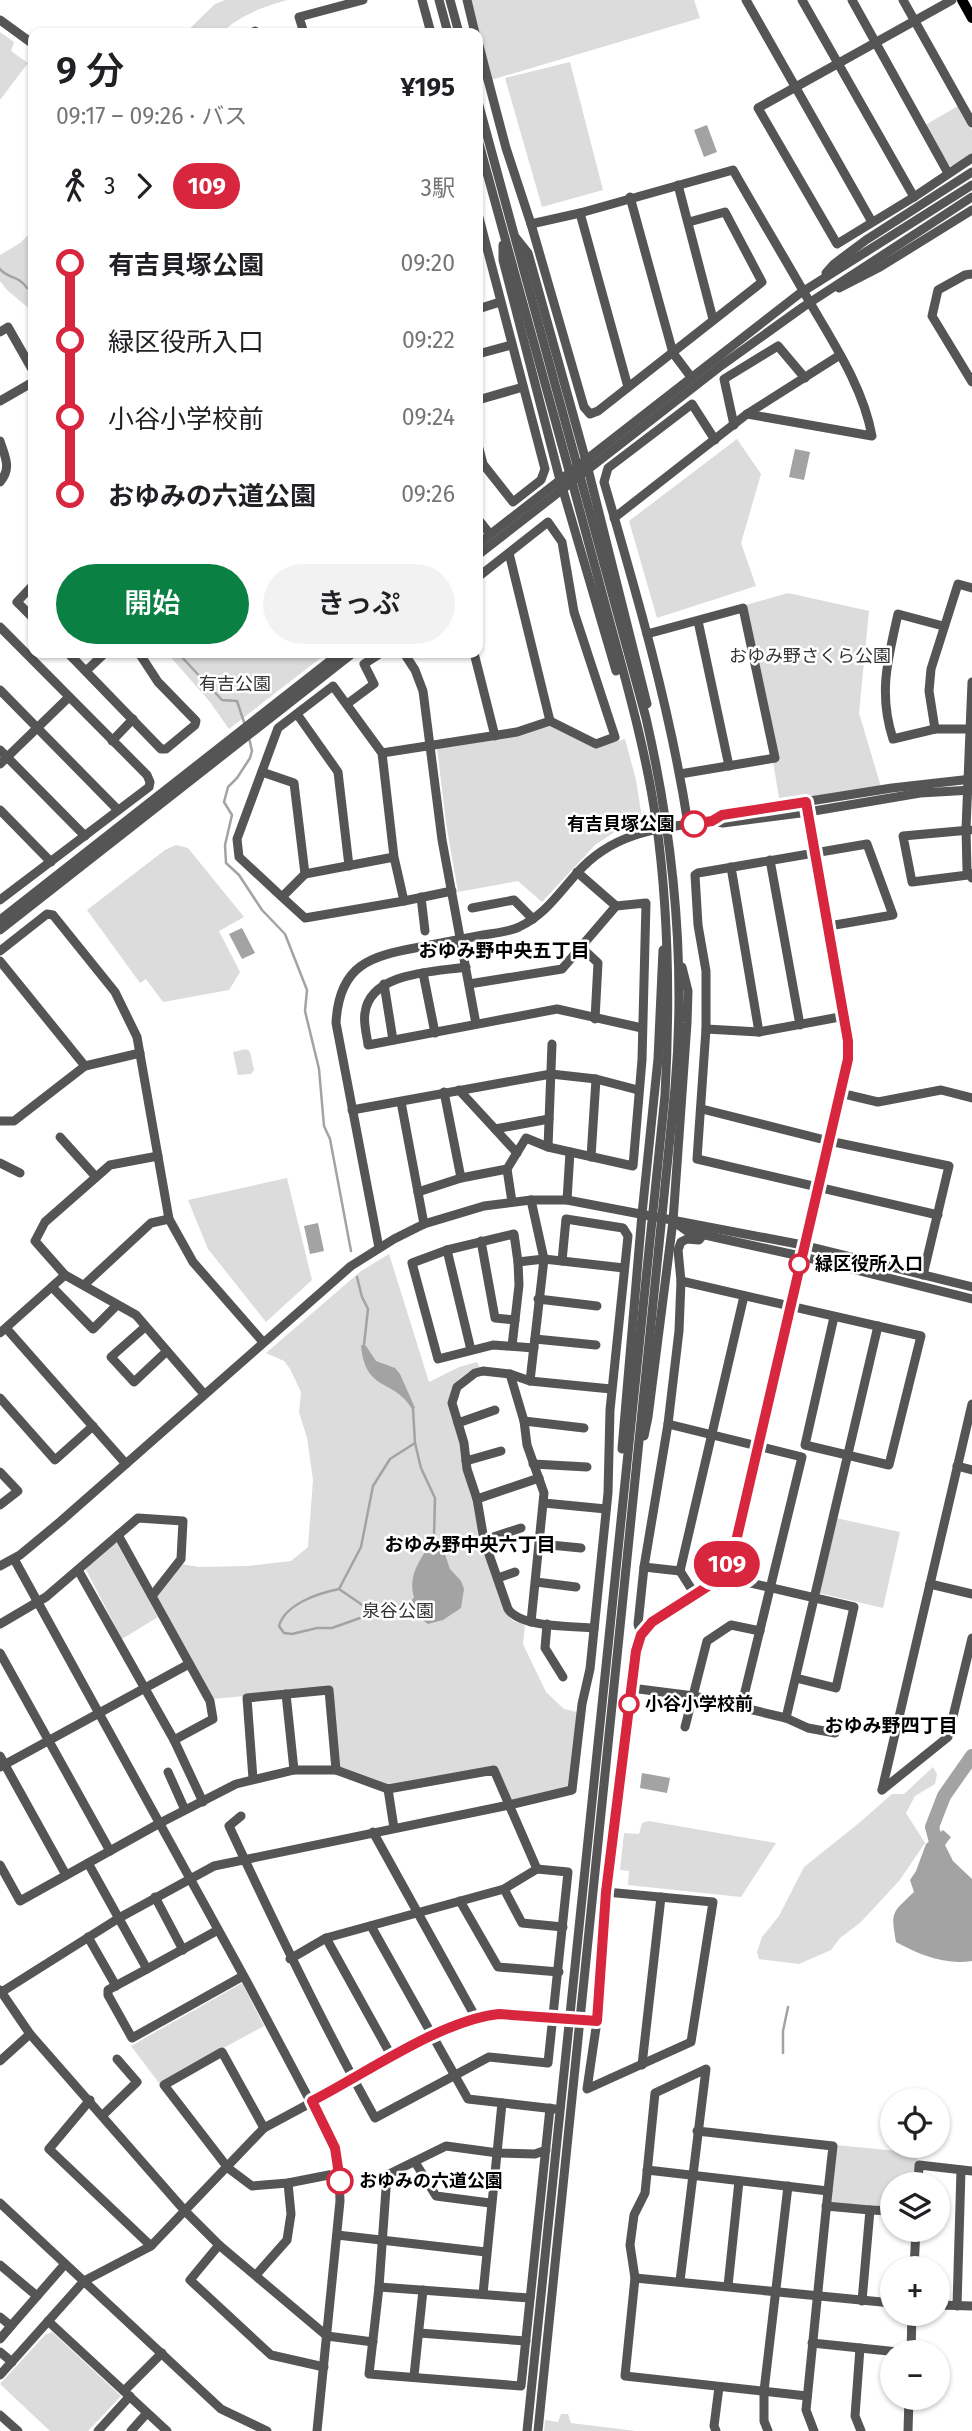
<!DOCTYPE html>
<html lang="ja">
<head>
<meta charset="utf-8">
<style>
  :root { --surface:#fff; --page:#f2f2f2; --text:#202124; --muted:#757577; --accent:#0b8043 }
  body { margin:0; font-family:"Fira Sans","Noto Sans JP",sans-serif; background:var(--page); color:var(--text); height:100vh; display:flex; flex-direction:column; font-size:26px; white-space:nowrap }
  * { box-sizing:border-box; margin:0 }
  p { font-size:23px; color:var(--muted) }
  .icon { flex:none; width:38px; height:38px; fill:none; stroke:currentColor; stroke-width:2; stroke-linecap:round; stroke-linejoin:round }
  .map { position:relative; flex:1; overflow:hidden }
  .details { position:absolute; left:28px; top:28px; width:455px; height:630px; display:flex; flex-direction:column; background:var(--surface); border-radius:14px; box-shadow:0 2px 5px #0004 }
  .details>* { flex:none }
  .badge { padding:0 14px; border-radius:23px; font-size:24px; line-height:46px }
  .fabs { position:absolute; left:880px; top:2088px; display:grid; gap:14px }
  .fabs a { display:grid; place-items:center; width:70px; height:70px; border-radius:50%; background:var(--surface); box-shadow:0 2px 5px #0004; font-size:35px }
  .map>.badge { position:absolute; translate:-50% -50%; box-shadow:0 0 0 4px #fff }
  .legs { display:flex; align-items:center; gap:10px; height:77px; padding:0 28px; font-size:23px }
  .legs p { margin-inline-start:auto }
  .overview { display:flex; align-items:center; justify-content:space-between; height:119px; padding:0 28px }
  h1 { font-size:38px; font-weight:600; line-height:52px }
  .cta { display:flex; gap:14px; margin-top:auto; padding:14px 28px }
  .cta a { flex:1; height:80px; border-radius:42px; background:var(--accent); color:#fff; font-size:28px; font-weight:600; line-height:80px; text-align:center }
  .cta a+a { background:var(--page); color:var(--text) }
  ul { padding:0 28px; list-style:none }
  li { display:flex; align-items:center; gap:24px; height:77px; font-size:26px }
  li i { display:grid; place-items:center; width:10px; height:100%; margin:0 9px; background:currentColor }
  li i::after { content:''; width:18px; height:18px; margin:-9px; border:5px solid; border-radius:50%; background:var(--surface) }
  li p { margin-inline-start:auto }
  li:first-child i { background:linear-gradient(#0000 50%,currentColor 0) }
  li:last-child i { background:linear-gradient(currentColor 50%,#0000 0) }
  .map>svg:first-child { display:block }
  .green { fill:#dcdcdc }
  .water { fill:#a3a3a3 }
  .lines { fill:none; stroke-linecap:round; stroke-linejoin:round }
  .stream { stroke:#a3a3a3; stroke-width:2.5 }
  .river { stroke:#a3a3a3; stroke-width:14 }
  .minor { stroke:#555; stroke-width:9 }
  .major { stroke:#000; stroke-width:10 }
  .line-1-casing { stroke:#fff; stroke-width:16 }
  .line-1 { stroke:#d7263d; stroke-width:10 }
  .stop-1-dot { fill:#fff; stroke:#d7263d; stroke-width:3.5 }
  .labels { text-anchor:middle; stroke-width:5; stroke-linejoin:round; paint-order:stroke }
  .park-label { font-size:18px; fill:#333; stroke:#fff }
  .stop-label { font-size:18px; font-weight:bold; fill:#000; stroke:#fff; text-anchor:start }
  .neighbourhood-label { font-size:19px; font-weight:bold; fill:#000; stroke:#fff }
</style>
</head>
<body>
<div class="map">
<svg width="972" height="2431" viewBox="0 0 972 2431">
  <rect width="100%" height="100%" fill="#fff"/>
  <!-- green -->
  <g class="green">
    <path d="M225 0H288C264 6 239 16 221 33H185L215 4Z"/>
    <path d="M471 0H694L700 18 491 80Z"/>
    <path d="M0 32 14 42 11 51 28 63 0 100Z"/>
    <path d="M570 62 603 190 542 207 505 78Z"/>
    <path d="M958 106 972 130V155L953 167 949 165 925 125Z"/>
    <path d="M30 233H33V312L7 290 0 281V255L20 243Z"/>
    <path d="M737 439 761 474 741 543 756 586 657 618 629 521Z"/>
    <path d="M788 593 869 611 859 713 881 787 780 803 773 762 777 761 746 605Z"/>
    <path d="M167 653H327L229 729 210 702Z"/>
    <path d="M552 724 595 747 625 739 636 780 643 824 616 831 595 845 542 902 518 881 458 892 446 823 437 748Z"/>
    <path d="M176 845 188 848 244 917 219 931 240 972 229 990 163 1002 146 979 140 983 87 910 165 850Z"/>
    <path d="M246 1049 250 1052 254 1070 251 1074 238 1075 233 1052Z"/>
    <path d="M287 1178 312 1280 266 1322 208 1249 188 1200Z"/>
    <path d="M389 1254 429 1382 459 1367 477 1362 480 1368 468 1372 458 1380 450 1400V1413L462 1442 464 1473 475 1503 505 1610 513 1621 525 1625 523 1644 546 1692 564 1709 577 1712 569 1787 511 1802 496 1767 391 1787 340 1768 332 1688 211 1699 155 1596 181 1564 199 1567 248 1566 291 1561 308 1547 313 1480 307 1438 299 1412 301 1392 290 1369 284 1361 266 1353 361 1271Z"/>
    <path d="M836 1518 900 1532 883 1608 819 1593Z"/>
    <path d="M116 1541 158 1617 122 1639 85 1568Z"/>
    <path d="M933 1767 937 1774 935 1784 915 1796 906 1813 925 1843 899 1881 860 1923 840 1938 831 1950 799 1964 759 1959 757 1952 762 1937 779 1916 804 1867 859 1823 892 1794H904Z"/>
    <path d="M649 1821 776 1843 741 1897 628 1885 629 1871 620 1870 624 1833 639 1834 642 1823Z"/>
    <path d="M242 1983 264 2026 159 2083 131 2046Z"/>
    <path d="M836 2145 918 2153 915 2184H892V2210L830 2203Z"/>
    <path d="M52 2332 121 2396 88 2431H50L0 2384 45 2335Z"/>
    <path d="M561 2414H568L571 2423 636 2431H544L545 2420 558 2422Z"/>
  </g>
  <!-- water -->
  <g class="water">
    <path d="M707 125 717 152 704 157 694 130Z"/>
    <path d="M795 449 810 452 804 480 789 477Z"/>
    <path d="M242 928 255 953 242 959 229 934Z"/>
    <path d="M318 1223 324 1251 310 1254 304 1226Z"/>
    <path d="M361 1345 366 1346 376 1361 395 1368 400 1374 415 1408 412 1409C394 1378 365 1393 361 1345Z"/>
    <path d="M434 1537 441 1543 450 1569 461 1581 464 1589 461 1608 443 1620 428 1624 413 1613 405 1612V1610L414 1597C407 1573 423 1557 434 1537Z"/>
    <path d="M642 1773 670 1778 667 1793 640 1788Z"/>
    <path d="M943 1830 951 1837 945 1845 953 1861 972 1879V1961C944 1965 920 1955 896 1942 891 1911 891 1914 914 1892L910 1880 916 1871 926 1844Z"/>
  </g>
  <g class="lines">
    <!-- stream -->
    <g class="stream">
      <path d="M0 269C8 279 18 275 27 288"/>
      <path d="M178 653 222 700 237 701 245 725"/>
      <path d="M249 738 252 751 250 758 237 778 228 787 224 802 232 815 225 845 226 863 239 875 262 910 285 934 307 990 305 1011 319 1069 324 1126 330 1139 351 1251"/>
      <path d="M357 1277 362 1297 368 1309 364 1345"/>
      <path d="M413 1409 415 1443 421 1468 435 1498 434 1537"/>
      <path d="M339 1589 377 1615H387L405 1610"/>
      <path d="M374 1613 332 1628H317L292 1634 284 1633 279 1626C285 1604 319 1593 339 1589L361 1547 373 1486 390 1459 415 1443"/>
      <path d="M783 2053V2031L788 2007"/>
    </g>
    <!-- river -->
    <path class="river" d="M939 1853 932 1827 944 1796 972 1756"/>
    <!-- minor -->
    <g class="minor">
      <path d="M422 0 431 33"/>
      <path d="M439 0 448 33"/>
      <path d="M450 0 459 33"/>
      <path d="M467 0 475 33"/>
      <path d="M746 0 872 222"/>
      <path d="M802 0 914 197"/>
      <path d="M852 0 948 173"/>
      <path d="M903 0 972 123"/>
      <path d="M952 0 758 108 837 244 914 197 972 158"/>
      <path d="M0 20 33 44"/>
      <path d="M255 31 256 33"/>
      <path d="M304 33 299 17 363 0"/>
      <path d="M478 42 506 148 531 224 580 213 733 170C758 214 784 257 809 301 834 344 863 387 872 436L747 414"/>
      <path d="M478 102 646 718C674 840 686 962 675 1088L538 2431"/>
      <path d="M478 140C518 284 558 429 597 574 618 655 644 737 656 820 669 912 670 1003 665 1095L527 2431"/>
      <path d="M678 185 713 319"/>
      <path d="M630 197 673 353 691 377"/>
      <path d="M580 213 628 387"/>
      <path d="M478 214 545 469 541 480 513 502 483 464 478 445"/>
      <path d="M531 224 584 407 590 414 598 411 762 282 725 212 689 222"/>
      <path d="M516 238 528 253 586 461 647 704"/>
      <path d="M503 245V260L560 480 616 671"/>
      <path d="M826 273 834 264 866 240 972 172"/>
      <path d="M972 274 965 275 938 290 932 316 972 382"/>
      <path d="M839 288 880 267 972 210"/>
      <path d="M478 309 500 302"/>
      <path d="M0 332 8 327 33 371"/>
      <path d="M478 354 511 345"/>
      <path d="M478 400 523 387"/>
      <path d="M0 401 33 382"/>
      <path d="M734 425 724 379 778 346 805 378"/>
      <path d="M0 441C5 457 12 468 0 482"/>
      <path d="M614 518 747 414 840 355"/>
      <path d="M478 519 490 534"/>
      <path d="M478 544 799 294 972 185"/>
      <path d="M509 553 550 721"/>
      <path d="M478 555 722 365 803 307 972 197"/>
      <path d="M33 585 17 602 33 618"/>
      <path d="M698 621 729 766"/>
      <path d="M943 626 898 614C888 659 878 693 893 739L935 729H972"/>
      <path d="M0 627 147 775 150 782 149 787 0 900"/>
      <path d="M647 634 743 608 775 758 680 774"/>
      <path d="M68 653 161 749H166L195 725 196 721 158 682 139 653"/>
      <path d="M404 653 415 670 423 691 442 840 476 1024"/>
      <path d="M474 653 495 736"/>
      <path d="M86 671 105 653"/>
      <path d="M972 682 966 829 967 870 972 878"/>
      <path d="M0 690 118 810"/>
      <path d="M347 704 374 684 364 664 381 653"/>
      <path d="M297 714 338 772 349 866"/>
      <path d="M935 729 929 691 931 669 958 584 972 588"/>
      <path d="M112 741 133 719"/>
      <path d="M0 750 85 836"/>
      <path d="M382 753 517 732 550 721 596 744 615 737 574 612 562 542 548 522 478 577"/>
      <path d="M0 764 69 697"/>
      <path d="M262 772 294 783 305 874"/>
      <path d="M0 810 51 862"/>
      <path d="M712 821 722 815 892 788 972 779"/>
      <path d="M688 824C670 708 637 595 604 482L608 468 692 404 715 440"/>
      <path d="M770 860 800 1025"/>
      <path d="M731 867 759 1032"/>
      <path d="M968 875 912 882 903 836 970 830"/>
      <path d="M282 897 239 857 237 839 278 728 333 686 382 753 394 857 404 901 305 918 282 897 305 874 394 857"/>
      <path d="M421 897 425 931"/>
      <path d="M404 901 452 891"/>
      <path d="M472 908 514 900 533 919"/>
      <path d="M0 920 340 653"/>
      <path d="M829 926 893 915 867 844 698 873 695 875 698 925 706 971V1029L759 1032 845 1016"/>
      <path d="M0 930 353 653"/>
      <path d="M581 947 598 963 595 1019"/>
      <path d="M0 951 47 914 53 915 115 992 137 1037 169 1219 193 1262 263 1342"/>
      <path d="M0 961 85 1066"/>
      <path d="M466 967C434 972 370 972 365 1013 363 1023 367 1035 368 1045L557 1009 642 1028"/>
      <path d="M423 973 435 1033"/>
      <path d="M384 984 393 1040"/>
      <path d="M469 984 562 969 616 906"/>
      <path d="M706 1029 697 1159 938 1215"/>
      <path d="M459 1090 495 1129 549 1119"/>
      <path d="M444 1092 461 1178"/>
      <path d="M840 1093 878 1102 941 1090 972 1098"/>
      <path d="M401 1102 424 1224"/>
      <path d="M702 1109 829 1141 949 1166 923 1275"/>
      <path d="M352 1110 551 1074 596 1079 638 1090"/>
      <path d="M0 1121H14L85 1066 140 1053"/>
      <path d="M495 1129 517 1153"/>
      <path d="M60 1137 96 1177"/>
      <path d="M548 1147 552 1044"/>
      <path d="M591 1157 596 1079"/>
      <path d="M0 1163 20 1173"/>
      <path d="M507 1169 512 1202"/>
      <path d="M418 1192 461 1178 507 1169 526 1138 548 1147 633 1166 642 1060 646 903 616 906 577 872"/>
      <path d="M531 1200 544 1259 530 1381 611 1389"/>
      <path d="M567 1200 570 1152"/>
      <path d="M673 1221 687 1231 800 1256 972 1299"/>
      <path d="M481 1241 495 1318 515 1320"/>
      <path d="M379 1248 336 1023C339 964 371 956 420 947 441 943 462 939 483 935 495 933 509 932 519 927 545 915 559 893 577 873 614 831 660 828 712 821L723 823 808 812 920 793 972 790"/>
      <path d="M447 1250 471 1350"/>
      <path d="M65 1275 35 1241 45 1222 110 1165 158 1156"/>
      <path d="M681 1281 921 1336 889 1465 805 1445 834 1317"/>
      <path d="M84 1285 151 1223 169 1219"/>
      <path d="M52 1287 93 1329 117 1305"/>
      <path d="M538 1299 597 1306"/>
      <path d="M145 1327 111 1357 134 1382 167 1351"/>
      <path d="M6 1328 126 1464"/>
      <path d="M0 1333 65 1275 136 1315 204 1394"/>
      <path d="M535 1339 596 1345"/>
      <path d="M512 1346 519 1285 518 1262"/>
      <path d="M534 1348 493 1345 438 1359 412 1263 447 1250 514 1234 518 1262 544 1259 624 1268"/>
      <path d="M510 1374 524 1421 527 1445 544 1493 531 1622"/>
      <path d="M530 1381 510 1374 483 1371 475 1373 457 1387 452 1403 464 1443 467 1469 477 1499 484 1540 508 1609C521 1628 572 1626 594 1628"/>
      <path d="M0 1398 55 1460 93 1426"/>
      <path d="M524 1421 584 1428"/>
      <path d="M458 1423 495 1410"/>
      <path d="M668 1424 802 1457 741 1708"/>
      <path d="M644 1436 648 1417 673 1221 687 1023 688 991 682 967"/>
      <path d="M622 1449 642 1214 658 1059 663 950"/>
      <path d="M466 1461 501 1451"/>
      <path d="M533 1464 587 1467"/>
      <path d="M957 1466 972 1470"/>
      <path d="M0 1472 18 1491 0 1505"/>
      <path d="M477 1499 539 1478"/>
      <path d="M544 1503 606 1509"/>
      <path d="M118 1535 210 1701 213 1719 174 1740"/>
      <path d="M484 1540 521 1528"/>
      <path d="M540 1544 581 1548"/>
      <path d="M14 1559 247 1982 335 2148 339 2173 340 2201 317 2431"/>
      <path d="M0 1566 20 1555 61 1521 351 1266 394 1239 424 1224 484 1206 531 1200H567L803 1245 972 1287"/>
      <path d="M644 1567 680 1571"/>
      <path d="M78 1570 174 1740 203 1802"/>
      <path d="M720 1576 854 1607 836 1688 796 1678"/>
      <path d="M498 1578 515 1572"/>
      <path d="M536 1582 576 1587"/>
      <path d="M930 1584 972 1594"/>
      <path d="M694 1593 680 1571 744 1296"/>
      <path d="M0 1624 46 1597 138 1518 183 1521 181 1559 152 1596"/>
      <path d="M547 1624 545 1648 563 1677"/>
      <path d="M641 1635 638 1624 644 1567 668 1424 679 1331 681 1281 678 1250 681 1242 687 1239 699 1240 703 1235"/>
      <path d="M0 1653 110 1851"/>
      <path d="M631 1688 694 1696 786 1718 808 1728 835 1733"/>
      <path d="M286 1694 294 1770"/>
      <path d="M786 1718 878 1326"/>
      <path d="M685 1727 707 1641 731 1625 760 1631"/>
      <path d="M0 1756 66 1875"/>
      <path d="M0 1767 189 1664"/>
      <path d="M168 1772 185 1810"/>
      <path d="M253 1779 247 1698 329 1690 336 1770"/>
      <path d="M388 1789 394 1828"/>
      <path d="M882 1790 972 1404"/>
      <path d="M882 1790 948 1737 972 1638"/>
      <path d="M241 1816 229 1826C275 1925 322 2023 375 2118L489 2057 548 2063 568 1872 537 1869 504 1889 326 1938 290 1959"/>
      <path d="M373 1832 476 2018"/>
      <path d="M88 1863 147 1969 108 1990V1995L132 2038 243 1976"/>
      <path d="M0 1865 20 1901 160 1823 236 1784 294 1770H336L388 1789 494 1770 537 1869"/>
      <path d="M504 1889 522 1923 563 1927"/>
      <path d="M606 1892 713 1902 691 2042 587 2089 597 2021 606 1892 636 1651 641 1635 652 1622 720 1576 734 1550 848 1059 845 1016 806 802"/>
      <path d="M155 1897 183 1950"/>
      <path d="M460 1901 498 1967 559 1972"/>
      <path d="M371 1926 468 2099 555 2109"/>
      <path d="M88 1937 116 1986"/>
      <path d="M326 1938 392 2057"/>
      <path d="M147 1969 218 1930"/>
      <path d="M0 1990 30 2034 185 2211 219 2245 327 2336 373 2342"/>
      <path d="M0 1993 119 1918 214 1866 509 1805 572 1790 582 1704 590 1669 608 1493 610 1410 628 1236 623 1228 566 1219 562 1261"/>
      <path d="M0 2061 30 2034"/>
      <path d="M642 2065 661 1897"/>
      <path d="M90 2100 49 2149 151 2246"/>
      <path d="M103 2115 137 2082 117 2059"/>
      <path d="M264 2128 222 2052 164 2085 228 2168 252 2186 288 2183 339 2173"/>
      <path d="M697 2131 833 2146 828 2191"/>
      <path d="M546 2150 535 2154 498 2153 446 2146 387 2175 379 2287 369 2374 521 2386C531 2293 540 2201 550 2108"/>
      <path d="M415 2162 436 2196 490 2203"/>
      <path d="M647 2170 828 2191 806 2410 814 2431"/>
      <path d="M918 2184 919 2165 972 2171"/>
      <path d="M0 2203 221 2409 267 2431"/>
      <path d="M826 2206 870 2210 862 2301"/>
      <path d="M870 2210 892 2211"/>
      <path d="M337 2235 486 2252"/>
      <path d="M219 2245 190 2280 271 2355 324 2367"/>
      <path d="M0 2265 37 2296"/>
      <path d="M914 2268 916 2230"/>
      <path d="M256 2275 287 2240 291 2214 288 2183"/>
      <path d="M635 2278 630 2245 634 2215 645 2193 655 2093 706 2069 680 2281"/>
      <path d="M728 2286 739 2181"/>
      <path d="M379 2287 530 2298"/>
      <path d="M483 2294 502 2103"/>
      <path d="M938 2305 972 2306"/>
      <path d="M957 2306 961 2170"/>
      <path d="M0 2317 11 2326 0 2339"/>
      <path d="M48 2321 167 2431"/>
      <path d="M11 2326 65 2264"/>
      <path d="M419 2333 526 2341"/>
      <path d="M812 2343 860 2348"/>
      <path d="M0 2352 12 2362"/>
      <path d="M911 2352 912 2314"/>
      <path d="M0 2375 84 2281 151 2246 264 2128 463 2021 499 2014 597 2021"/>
      <path d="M414 2376 423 2290"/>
      <path d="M124 2391 162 2353"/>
      <path d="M807 2396 625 2376 635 2278 892 2303"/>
      <path d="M0 2415 18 2431"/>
      <path d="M98 2431 130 2396"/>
      <path d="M131 2431 147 2413"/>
      <path d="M716 2431 714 2426 719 2387"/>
      <path d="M768 2431 764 2421V2391L788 2186"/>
      <path d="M861 2431 855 2416 860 2348 898 2352"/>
      <path d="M908 2431 909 2398"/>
    </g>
    <!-- major -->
    <path class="major" d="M962 0 972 18"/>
  </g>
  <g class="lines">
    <defs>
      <path id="line-1" d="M340 2181 335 2148 312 2101C365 2074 441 2020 499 2014L597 2021 606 1892 636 1651 641 1635 652 1622 713 1583 725 1569 734 1550 848 1059V1041L806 802 722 815 712 821 694 824"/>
    </defs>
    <!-- line-1 casing -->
    <use href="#line-1" class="line-1-casing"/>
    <!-- line-1 -->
    <use href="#line-1" class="line-1"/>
  </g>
  <!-- markers -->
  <g class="stop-1-dot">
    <circle cx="694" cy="824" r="12"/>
    <circle cx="799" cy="1264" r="9"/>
    <circle cx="629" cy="1704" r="9"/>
    <circle cx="340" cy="2181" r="12"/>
  </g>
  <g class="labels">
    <!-- park labels -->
    <g class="park-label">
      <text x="810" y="662">おゆみ野さくら公園</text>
      <text x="235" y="690">有吉公園</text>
      <text x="398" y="1617">泉谷公園</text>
    </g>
    <!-- stop labels -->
    <g class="stop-label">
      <text x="675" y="830" text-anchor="end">有吉貝塚公園</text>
      <text x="815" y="1270">緑区役所入口</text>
      <text x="645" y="1710">小谷小学校前</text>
      <text x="359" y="2187">おゆみの六道公園</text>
    </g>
    <!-- neighbourhood labels -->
    <g class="neighbourhood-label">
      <text x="504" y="957">おゆみ野中央五丁目</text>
      <text x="470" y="1551">おゆみ野中央六丁目</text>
      <text x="891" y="1732">おゆみ野四丁目</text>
    </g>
  </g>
</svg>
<div class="fabs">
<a><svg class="icon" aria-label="locate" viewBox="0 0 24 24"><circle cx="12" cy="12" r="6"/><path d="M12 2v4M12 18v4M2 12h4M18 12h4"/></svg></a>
<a><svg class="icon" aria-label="layers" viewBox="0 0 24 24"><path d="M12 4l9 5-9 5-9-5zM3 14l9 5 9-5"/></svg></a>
<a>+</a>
<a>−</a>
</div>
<b class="badge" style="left:727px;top:1564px;background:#d7263d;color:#fff">109</b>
<section class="details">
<div class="overview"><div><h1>9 分</h1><p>09:17 – 09:26 · バス</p></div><b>¥195</b></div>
<div class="legs"><svg class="icon" aria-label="walk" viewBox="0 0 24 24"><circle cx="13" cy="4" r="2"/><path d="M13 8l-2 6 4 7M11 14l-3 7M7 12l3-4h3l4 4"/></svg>3<svg class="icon" aria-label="forward" viewBox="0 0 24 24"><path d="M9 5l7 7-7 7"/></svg><b class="badge" style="background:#d7263d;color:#fff">109</b><p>3駅</p></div>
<ul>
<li><i style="color:#d7263d"></i><b>有吉貝塚公園</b><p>09:20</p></li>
<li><i style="color:#d7263d"></i><span>緑区役所入口</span><p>09:22</p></li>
<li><i style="color:#d7263d"></i><span>小谷小学校前</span><p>09:24</p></li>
<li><i style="color:#d7263d"></i><b>おゆみの六道公園</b><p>09:26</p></li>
</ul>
<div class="cta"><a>開始</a><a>きっぷ</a></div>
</section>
</div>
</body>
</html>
